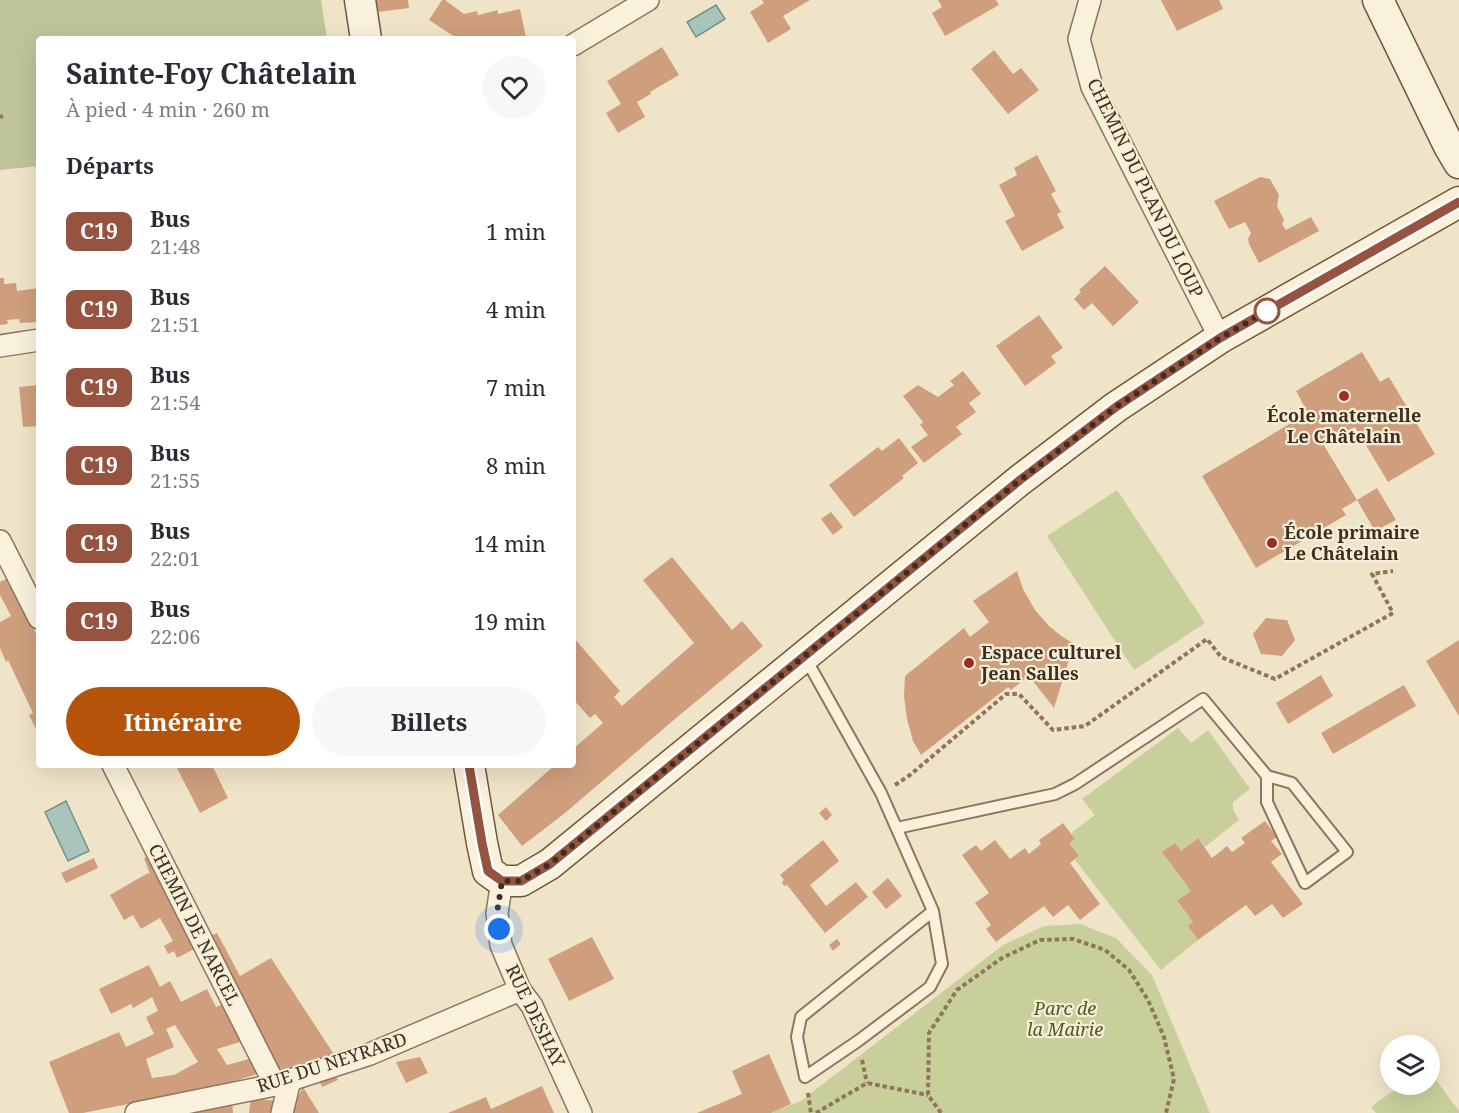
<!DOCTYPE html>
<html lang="fr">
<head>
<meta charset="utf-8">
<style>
  :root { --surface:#fff; --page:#f7f7f7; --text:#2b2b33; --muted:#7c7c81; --accent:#b45309 }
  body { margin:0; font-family:"Noto Serif",serif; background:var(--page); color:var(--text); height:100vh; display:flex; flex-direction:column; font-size:22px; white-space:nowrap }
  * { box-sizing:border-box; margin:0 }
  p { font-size:20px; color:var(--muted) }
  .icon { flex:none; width:33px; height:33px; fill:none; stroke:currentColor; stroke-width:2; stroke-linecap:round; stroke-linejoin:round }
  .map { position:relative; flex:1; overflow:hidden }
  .side { position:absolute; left:36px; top:36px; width:540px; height:732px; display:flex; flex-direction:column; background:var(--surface); border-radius:6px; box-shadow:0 6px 24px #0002 }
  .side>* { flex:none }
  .badge { padding:0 12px; border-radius:9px; font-size:21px; line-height:39px }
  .buttons { position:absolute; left:1380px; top:1035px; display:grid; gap:12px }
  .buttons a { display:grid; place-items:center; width:60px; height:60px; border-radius:50%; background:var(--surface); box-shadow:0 6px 24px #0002; font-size:30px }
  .you { position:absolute; width:30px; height:30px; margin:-15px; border:4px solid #fff; border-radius:50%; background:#1a73e8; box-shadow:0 0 0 9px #1a73e833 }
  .map>.badge { position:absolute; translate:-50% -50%; box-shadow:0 0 0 3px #fff }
  h2 { padding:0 30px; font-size:22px; line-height:54px }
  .round { display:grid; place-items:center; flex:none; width:63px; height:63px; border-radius:32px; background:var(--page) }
  .summary { display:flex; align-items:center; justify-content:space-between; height:102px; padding:0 30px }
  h1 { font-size:28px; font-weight:700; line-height:45px }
  .cta { display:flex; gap:12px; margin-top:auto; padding:12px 30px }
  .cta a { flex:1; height:69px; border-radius:36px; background:var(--accent); color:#fff; font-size:24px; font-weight:700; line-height:69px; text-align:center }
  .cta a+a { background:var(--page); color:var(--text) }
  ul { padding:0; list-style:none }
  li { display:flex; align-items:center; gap:18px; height:78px; padding:0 30px }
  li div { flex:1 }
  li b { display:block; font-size:22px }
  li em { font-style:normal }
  li .badge { min-width:66px; font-weight:700; text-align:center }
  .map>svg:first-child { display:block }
  .green { fill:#c9cf9b }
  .cemetery { fill:#bfc49a }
  .water { fill:#a9c4bc; stroke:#6f938a; stroke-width:1.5 }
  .building { fill:#cf9f7d; fill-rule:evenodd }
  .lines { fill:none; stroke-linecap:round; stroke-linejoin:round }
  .lane-casing { stroke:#8d765c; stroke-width:14 }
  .street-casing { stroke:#8d765c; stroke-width:24 }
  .secondary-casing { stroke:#6f573f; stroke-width:33 }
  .path { stroke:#8d765c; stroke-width:4; stroke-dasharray:4.5 3; stroke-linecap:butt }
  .lane { stroke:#faf1dc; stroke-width:10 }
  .street { stroke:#faf1dc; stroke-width:21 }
  .secondary { stroke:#faf1dc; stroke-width:30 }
  .line-casing { stroke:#fff; stroke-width:14 }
  .line { stroke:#965340; stroke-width:9 }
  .walk { stroke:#3d2e20; stroke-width:6; stroke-dasharray:0 10.8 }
  .stop-dot { fill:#fff; stroke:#965340; stroke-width:3 }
  .poi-dot { fill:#9e2a2b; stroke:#f7eed8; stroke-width:2 }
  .labels { text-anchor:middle; stroke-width:4.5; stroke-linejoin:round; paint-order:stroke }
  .street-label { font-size:18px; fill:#3d2e20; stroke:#f7eed8 }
  .poi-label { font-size:18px; font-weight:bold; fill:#3d2e20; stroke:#f7eed8; text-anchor:start }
  .park-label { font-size:18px; font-style:italic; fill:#4d5a26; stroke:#f7eed8 }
</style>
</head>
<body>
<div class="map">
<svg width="1459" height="1113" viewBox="0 0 1459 1113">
  <rect width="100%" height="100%" fill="#f0e4c8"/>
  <!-- green -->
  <g class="green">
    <path d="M1117 490 1205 623 1134 670 1047 536Z"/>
    <path d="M1178 728 1191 743 1208 730 1250 789 1233 802V810L1239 820 1205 847 1198 838 1181 851 1175 843 1163 852 1191 891 1177 902 1193 922 1188 926 1198 940 1161 970 1075 860 1079 856 1069 843 1075 839 1071 833 1095 815 1082 799Z"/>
    <path d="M1080 924 1116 938 1152 975 1210 1113H771L801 1101 1003 945 1044 926Z"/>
    <path d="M1430 1072 1459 1111V1113H1376L1371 1107 1401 1085 1430 1084Z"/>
  </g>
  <!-- cemetery -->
  <path class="cemetery" d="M0 0H321L327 39H39V166L0 170Z"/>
  <!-- water -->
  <g class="water">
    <path d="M716 5 725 19 696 37 687 22Z"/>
    <path d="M66 801 89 851 68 861 45 812Z"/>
  </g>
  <!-- building -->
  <g class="building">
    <path d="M376 0H408L409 8 378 12Z"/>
    <path d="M442 0H445L464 14 477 11 478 15 498 10V14L520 9 526 37 512 39H453L455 37 429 20Z"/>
    <path d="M762 0H810L783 16 791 29 768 43 750 12 764 3Z"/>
    <path d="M938 0H996L999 5 945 36 932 13 942 7Z"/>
    <path d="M1161 0H1219L1223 9 1177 31Z"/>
    <path d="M662 47 679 75 650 92 651 94 637 102 645 117 618 133 606 113 621 104 607 81Z"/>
    <path d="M994 50 1013 74 1021 68 1039 90 1008 114 971 69Z"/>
    <path d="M1037 155 1056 191 1051 194 1061 212 1057 214 1064 228 1022 251 1005 221 1015 216 999 185 1017 175 1014 168Z"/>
    <path d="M1260 177 1270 179 1279 195 1277 206 1284 220 1282 224 1286 230 1311 217 1319 231 1259 263 1249 244 1248 239 1251 233 1245 222 1229 229 1214 201Z"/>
    <path d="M1105 266 1139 302 1113 326 1092 303 1084 310 1074 299 1081 292 1079 290Z"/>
    <path d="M0 278H4V284L16 283 17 291 39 288V322L20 323 19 319 7 320 8 324 0 325Z"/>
    <path d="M1039 315 1063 348 1051 356 1056 363 1025 386 996 346Z"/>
    <path d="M1362 352 1380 382 1389 377 1435 454 1388 482 1355 427 1323 444 1357 500 1342 509 1346 515 1256 568 1202 476 1308 413 1296 391Z"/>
    <path d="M963 371 981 394 969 403 976 412 956 427 962 434 924 463 911 447 928 435 920 425 923 422 903 396 918 385 938 397 954 385 950 381Z"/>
    <path d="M39 385V426L23 427 19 387Z"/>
    <path d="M899 438 918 463 902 476 904 478 854 517 829 485 878 447 882 451Z"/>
    <path d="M1377 488 1396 520 1375 531 1357 500Z"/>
    <path d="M831 512 843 527 833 535 821 519Z"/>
    <path d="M672 557 732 630 742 621 763 646 675 719 565 813 522 846 498 815 555 765H573V749L603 723 595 714 590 718 573 699V637L620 691 614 697 622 706 694 643 643 580Z"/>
    <path d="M1017 571 1023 589 1035 610 1049 626 1060 635 1074 644 1054 708 1029 676 1011 690 1008 687 921 755 913 741 907 719 904 696 905 676 964 628 970 637 989 622 973 601Z"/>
    <path d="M10 577 39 640V727L36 729 29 715 33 713 8 660 6 662 0 648V622L11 616 0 595V582Z"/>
    <path d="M1266 618 1287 620 1295 640 1282 656 1261 654 1253 634Z"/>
    <path d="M1459 640V716L1426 661Z"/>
    <path d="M1321 675 1333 696 1288 724 1276 703Z"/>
    <path d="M1404 685 1416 706 1333 754 1321 733Z"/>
    <path d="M183 765H212L228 798 200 813 177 768Z"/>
    <path d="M826 807 832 815 826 821 819 813Z"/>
    <path d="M1265 821 1277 837 1271 841 1282 854 1271 862 1303 904 1283 918 1272 904 1255 916 1246 905 1198 940 1188 926 1193 922 1177 901 1191 891 1162 852 1175 843 1181 851 1198 838 1212 858 1227 846 1232 852 1245 843 1241 838Z"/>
    <path d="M1063 823 1075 839 1069 843 1079 856 1070 863 1100 904 1080 920 1068 905 1053 917 1044 906 996 942 986 929 991 925 975 903 989 893 962 855 976 845 981 851 995 840 1010 859 1025 848 1029 854 1041 844 1039 840Z"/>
    <path d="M823 840 839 861 810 885 826 906 856 882 868 897 825 933 787 885 784 886 782 882 784 880 780 875Z"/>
    <path d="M153 854 196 948 177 958 174 951 168 954 164 946 173 941 160 918 141 929 133 915 124 920 110 895 148 873 150 874 144 858Z"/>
    <path d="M94 858 98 868 66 883 61 873Z"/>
    <path d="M888 878 902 896 886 909 872 892Z"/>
    <path d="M217 933 240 976 271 958 335 1056 279 1074 208 937Z"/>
    <path d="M592 937 614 979 569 1001 548 959Z"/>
    <path d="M837 939 841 944 833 951 829 945Z"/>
    <path d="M149 965 160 987 170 981 181 1002 207 989 216 1007 227 1002 247 1040 217 1049 227 1065 256 1057 261 1073 214 1087 83 1113H69L49 1062 119 1032 126 1047 154 1034 146 1017 158 1011 152 997 133 1008 131 1004 111 1014 99 989ZM175 1025 198 1062 174 1075 152 1078 146 1059 174 1047 166 1029Z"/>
    <path d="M769 1054 791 1104 771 1113H697L742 1094 732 1071Z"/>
    <path d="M420 1057 428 1073 406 1083 396 1062Z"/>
    <path d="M334 1073 338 1080 322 1087 319 1080Z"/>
    <path d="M542 1086 554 1113H448L486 1097 491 1109Z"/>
    <path d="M303 1087 319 1113H289Z"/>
    <path d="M251 1098 277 1101 276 1113H249Z"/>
    <path d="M232 1100 233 1113H171Z"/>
  </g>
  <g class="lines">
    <defs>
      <g id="lane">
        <path d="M806 659 881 793 933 911 942 964 930 987 858 1041 805 1077 797 1037 801 1017 933 911"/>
        <path d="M897 828 1055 794 1075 784 1203 699 1267 776V802L1305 883 1347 852 1292 783 1267 776"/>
      </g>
      <g id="street">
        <path d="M1090 0 1079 39 1092 87 1220 338"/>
        <path d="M573 45 648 0"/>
        <path d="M0 346 39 340"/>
        <path d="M0 541 39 618"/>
        <path d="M113 765 275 1085"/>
        <path d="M502 881 497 913 501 945 520 990 532 1006 581 1113"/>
        <path d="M136 1113 275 1085 370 1054 520 990"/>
        <path d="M282 1113 290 1080"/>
      </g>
      <g id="secondary">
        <path d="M360 0 366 39"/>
        <path d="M1378 0 1449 146 1459 163"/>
        <path d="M469 765 482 843 488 871 502 881H521L550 864 1020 480 1116 407 1220 338 1459 202"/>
      </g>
    </defs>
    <!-- lane casing -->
    <use href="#lane" class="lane-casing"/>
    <!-- street casing -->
    <use href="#street" class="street-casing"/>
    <!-- secondary casing -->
    <use href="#secondary" class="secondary-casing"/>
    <!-- path -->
    <g class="path">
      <path d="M0 117 3 116"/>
      <path d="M895 785 910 775 1006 694H1019L1053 730 1085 726 1207 639 1221 657 1275 679 1393 613 1372 574 1393 571"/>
      <path d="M862 1060 867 1083"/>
      <path d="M808 1093 811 1113"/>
      <path d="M816 1113 867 1083 928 1095"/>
      <path d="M941 1113 928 1095 929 1033 957 990 1002 958 1040 940 1073 939 1105 950 1129 970 1148 1000 1164 1037 1174 1079 1166 1113"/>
    </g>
    <!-- lane -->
    <use href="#lane" class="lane"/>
    <!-- street -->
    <use href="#street" class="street"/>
    <!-- secondary -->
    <use href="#secondary" class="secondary"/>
  </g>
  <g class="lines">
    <defs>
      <path id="line" d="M469 765 482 843 488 871 502 881H521L550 864 1020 480 1116 407 1220 338 1459 202"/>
    </defs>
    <!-- line casing -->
    <use href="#line" class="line-casing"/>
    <!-- line -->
    <use href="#line" class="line"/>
    <!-- walk -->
    <path class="walk" d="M499 929 497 913 502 881H521L550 864 1020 480 1116 407 1220 338 1267 311"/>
  </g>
  <!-- markers -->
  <circle class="stop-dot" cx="1267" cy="311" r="12"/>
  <g class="poi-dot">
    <circle cx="1344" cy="396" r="6"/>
    <circle cx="1272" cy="543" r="6"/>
    <circle cx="969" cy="663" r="6"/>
  </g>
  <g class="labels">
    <!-- street labels -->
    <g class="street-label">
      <text transform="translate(1145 188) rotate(64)" y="6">CHEMIN DU PLAN DU LOUP</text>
      <text transform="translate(194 925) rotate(63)" y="6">CHEMIN DE NARCEL</text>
      <text transform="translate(535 1016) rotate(64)" y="6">RUE DESHAY</text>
      <text transform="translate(332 1063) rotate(-18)" y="6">RUE DU NEYRARD</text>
    </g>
    <!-- poi labels -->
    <g class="poi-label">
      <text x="1344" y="422" text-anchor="middle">École maternelle<tspan x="1344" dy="21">Le Châtelain</tspan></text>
      <text x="1284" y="539">École primaire<tspan x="1284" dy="21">Le Châtelain</tspan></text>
      <text x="981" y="659">Espace culturel<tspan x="981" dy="21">Jean Salles</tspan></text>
    </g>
    <!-- park labels -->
    <g class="park-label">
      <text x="1065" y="1015">Parc de<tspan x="1065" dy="21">la Mairie</tspan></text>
    </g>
  </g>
</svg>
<div class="buttons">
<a><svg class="icon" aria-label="layers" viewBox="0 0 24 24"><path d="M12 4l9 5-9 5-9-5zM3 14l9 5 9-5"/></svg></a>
</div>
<div class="you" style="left:499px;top:929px"></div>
<section class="side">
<div class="summary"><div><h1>Sainte-Foy Châtelain</h1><p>À pied · 4 min · 260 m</p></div><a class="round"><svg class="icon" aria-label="heart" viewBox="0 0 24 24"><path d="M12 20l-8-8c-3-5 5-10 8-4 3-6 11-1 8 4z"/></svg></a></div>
<h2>Départs</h2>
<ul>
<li><span class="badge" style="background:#965340;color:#fff">C19</span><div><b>Bus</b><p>21:48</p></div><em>1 min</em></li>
<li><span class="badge" style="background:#965340;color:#fff">C19</span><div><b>Bus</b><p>21:51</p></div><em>4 min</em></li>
<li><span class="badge" style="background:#965340;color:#fff">C19</span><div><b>Bus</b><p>21:54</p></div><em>7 min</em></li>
<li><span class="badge" style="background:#965340;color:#fff">C19</span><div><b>Bus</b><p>21:55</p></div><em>8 min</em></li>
<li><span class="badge" style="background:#965340;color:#fff">C19</span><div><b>Bus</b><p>22:01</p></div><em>14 min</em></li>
<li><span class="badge" style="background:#965340;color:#fff">C19</span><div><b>Bus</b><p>22:06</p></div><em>19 min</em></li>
</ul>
<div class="cta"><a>Itinéraire</a><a>Billets</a></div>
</section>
</div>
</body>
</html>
